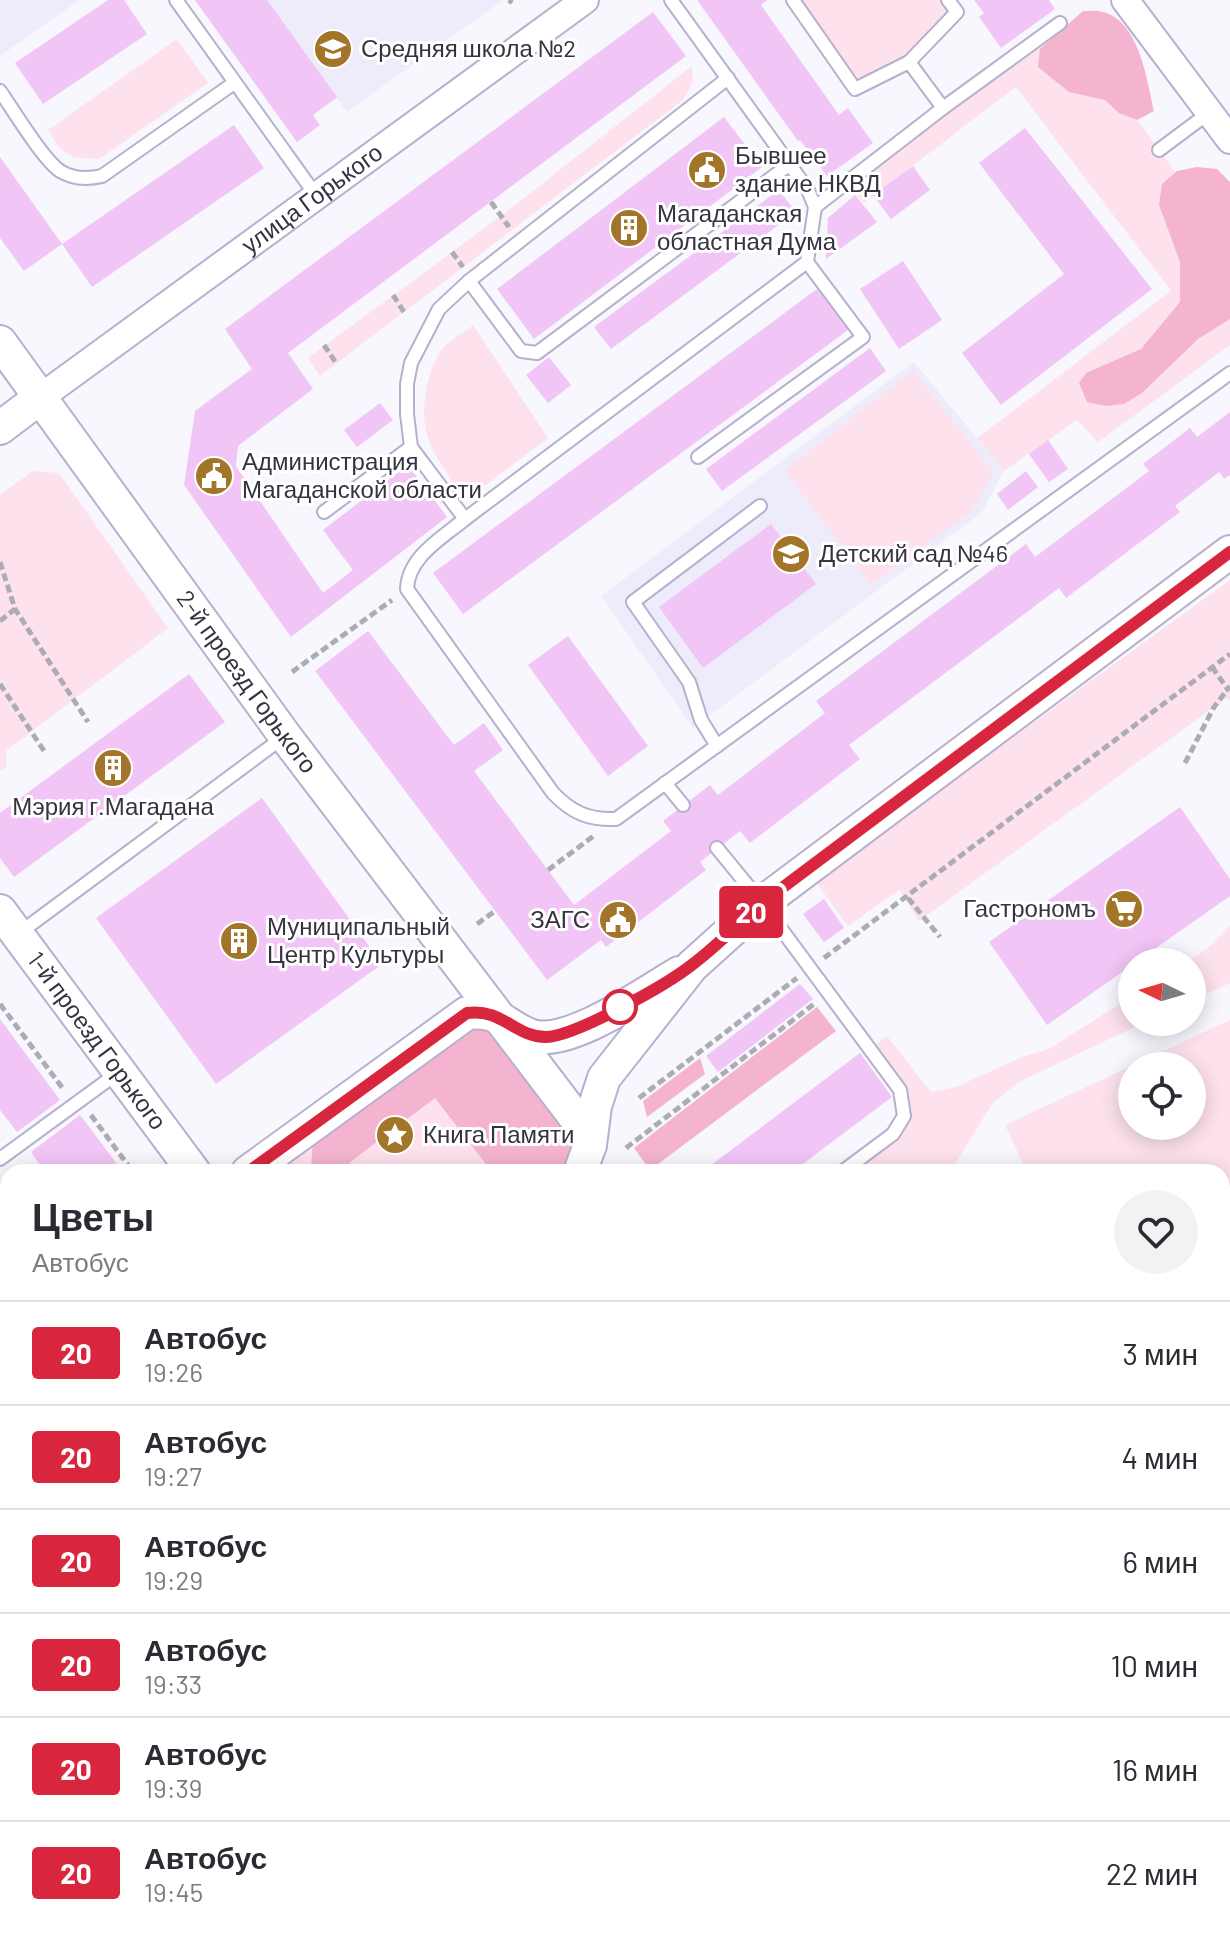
<!DOCTYPE html>
<html lang="ru">
<head>
<meta charset="utf-8">
<style>
  :root { --surface:#fff; --page:#f2f2f3; --text:#2b2b33; --muted:#7c7c81; --line:#e1e1e2 }
  body { margin:0; font-family:Barlow,sans-serif; background:var(--page); color:var(--text); height:100vh; display:flex; flex-direction:column; font-size:30px; white-space:nowrap }
  * { box-sizing:border-box; margin:0 }
  p { font-size:26px; color:var(--muted) }
  .icon { flex:none; width:44px; height:44px; fill:none; stroke:currentColor; stroke-width:2; stroke-linecap:round; stroke-linejoin:round }
  .map { position:relative; flex:1; overflow:hidden }
  .panel { position:absolute; left:0px; top:1164px; width:1230px; height:778px; display:flex; flex-direction:column; background:var(--surface); border-radius:24px 24px 0 0; box-shadow:0 4px 20px #0003 }
  .panel>* { flex:none }
  .badge { padding:0 16px; border-radius:6px; font-size:28px; line-height:52px }
  .needle { width:52px; rotate:275deg }
  .tools { position:absolute; left:1118px; top:948px; display:grid; gap:16px }
  .tools a { display:grid; place-items:center; width:88px; height:88px; border-radius:50%; background:var(--surface); box-shadow:0 4px 20px #0003; font-size:40px }
  .map>.badge { position:absolute; translate:-50% -50%; box-shadow:0 0 0 4px #fff }
  .round { display:grid; place-items:center; flex:none; width:84px; height:84px; border-radius:42px; background:var(--page) }
  .summary { display:flex; align-items:center; justify-content:space-between; height:136px; padding:0 32px }
  h1 { font-size:38px; font-weight:700; line-height:60px }
  ul { padding:0; list-style:none }
  li { display:flex; align-items:center; gap:24px; height:104px; padding:0 32px; border-top:2px solid var(--line) }
  li div { flex:1 }
  li b { display:block; font-size:30px }
  li em { font-style:normal }
  li .badge { min-width:88px; font-weight:700; text-align:center }
  .map>svg:first-child { display:block }
  .built { fill:#eeebfb }
  .green { fill:#fde2ed; fill-rule:evenodd }
  .forest { fill:#f4b4cf }
  .building { fill:#f1c5f6 }
  .lines { fill:none; stroke-linecap:round; stroke-linejoin:round }
  .service-casing { stroke:#b6afce; stroke-width:16 }
  .pedestrian-casing { stroke:#b6afce; stroke-width:24 }
  .minor-casing { stroke:#b6afce; stroke-width:30 }
  .tertiary-casing { stroke:#b6afce; stroke-width:36 }
  .primary-casing { stroke:#b6afce; stroke-width:44 }
  .path { stroke:#adacb4; stroke-width:5; stroke-dasharray:8 4; stroke-linecap:butt }
  .service { stroke:#fff; stroke-width:12 }
  .pedestrian { stroke:#fff; stroke-width:20 }
  .minor { stroke:#fff; stroke-width:26 }
  .tertiary { stroke:#fff; stroke-width:32 }
  .primary { stroke:#fff; stroke-width:40 }
  .line-casing { stroke:#fff; stroke-width:18 }
  .line { stroke:#d7263d; stroke-width:12 }
  .stop-dot { fill:#fff; stroke:#d7263d; stroke-width:4 }
  .labels { text-anchor:middle; stroke-width:6; stroke-linejoin:round; paint-order:stroke }
  .poi-label { font-size:24px; fill:#35333f; stroke:#fff; text-anchor:start }
  .street-label { font-size:24px; fill:#35333f; stroke:#fff }
</style>
</head>
<body>
<div class="map">
<svg width="1230" height="1941" viewBox="0 0 1230 1941">
  <rect width="100%" height="100%" fill="#f8f7fd"/>
  <!-- built -->
  <g class="built">
    <path d="M0 0H79L0 56Z"/>
    <path d="M195 0H503L347 112 337 98 313 115 320 125 297 142Z"/>
    <path d="M914 362 1004 471 982 512 693 728 601 596Z"/>
  </g>
  <!-- green -->
  <g class="green">
    <path d="M793 0H948L957 12 909 62 855 89Z"/>
    <path d="M1060 23 1070 26 1230 248V345L1098 442 1077 420 1004 471 977 438 1171 291 1016 87 864 203 846 182Z"/>
    <path d="M177 39 208 83 99 159 75 158 66 153 57 145 48 130Z"/>
    <path d="M692 66 693 81 683 100 320 376 308 358 501 216Z"/>
    <path d="M473 325 548 438 466 500C436 458 415 436 428 382 431 370 435 357 443 348 451 339 464 333 473 325Z"/>
    <path d="M913 371 994 473 972 511 870 585 785 470Z"/>
    <path d="M33 471 59 473 168 628 6 751 7 766 0 771V495Z"/>
    <path d="M1230 580V699H1225L919 921 899 890 848 926 815 881Z"/>
    <path d="M1230 926V983L1192 1000V962H1187L1209 947Z"/>
    <path d="M1132 996V1022H1145L1017 1083 992 1104 950 1172H859L857 1161 904 1116 900 1090 869 1050 887 1036 931 1092 956 1087 1022 1057 1049 1049Z"/>
    <path d="M475 1012 584 1129 580 1172H248Z"/>
    <path d="M1230 1020V1315L1222 1318V1172H1027L1005 1125ZM1132 1066H1192V1126H1132Z"/>
    <path d="M1230 1416V1941H871L872 1934H1222V1420Z"/>
    <path d="M8 1810V1883L0 1872V1816Z"/>
  </g>
  <!-- forest -->
  <g class="forest">
    <path d="M1083 11C1089 11 1097 10 1103 12 1139 21 1147 80 1154 111L1137 120 1119 113 1105 100 1069 92 1038 67 1040 49Z"/>
    <path d="M1197 167 1217 169 1230 182V319L1198 339 1142 393 1124 404 1106 406 1087 402 1079 383 1086 373 1141 349 1180 302V262L1159 205 1162 184 1177 171Z"/>
    <path d="M817 1007 836 1031 650 1170 634 1148Z"/>
    <path d="M487 1029 571 1132V1150L564 1170 492 1172 435 1098 349 1163 354 1172H311L313 1133 457 1030Z"/>
    <path d="M700 1058 705 1074 647 1117 643 1101Z"/>
    <path d="M8 1359V1416L0 1409V1365Z"/>
    <path d="M1230 1499V1606L1222 1607V1500Z"/>
    <path d="M1230 1623V1816L1222 1817V1624Z"/>
    <path d="M219 1934H251L264 1941H218Z"/>
    <path d="M914 1934H1167L1158 1941H921Z"/>
  </g>
  <!-- building -->
  <g class="building">
    <path d="M108 0H124L147 34 43 104 15 63Z"/>
    <path d="M195 0H267L337 97 313 115 320 125 297 142Z"/>
    <path d="M697 0H768L761 5 839 115 848 108 873 143 827 176 800 140 798 141Z"/>
    <path d="M974 0H1049L1055 9 1001 48 979 17 984 13Z"/>
    <path d="M653 12 686 56 288 353 313 389 238 446 236 466 323 593 353 570 323 530 408 465 447 517 291 637 184 485 195 411 252 369 225 329Z"/>
    <path d="M724 117 762 167 534 339 497 289Z"/>
    <path d="M234 125 264 168 92 287 62 244Z"/>
    <path d="M1025 128 1152 289 1001 405 962 353 1064 274 979 163Z"/>
    <path d="M0 157 62 244 24 271 0 238Z"/>
    <path d="M913 166 930 190 891 219 873 195Z"/>
    <path d="M779 190 796 212 611 349 594 327Z"/>
    <path d="M855 195 877 222 826 259 828 218Z"/>
    <path d="M903 261 942 320 899 349 860 289Z"/>
    <path d="M817 289 848 330 463 614 433 573Z"/>
    <path d="M870 348 886 371 722 491 706 469Z"/>
    <path d="M549 357 571 385 548 403 526 375Z"/>
    <path d="M380 403 393 420 357 447 344 430Z"/>
    <path d="M1230 412V475L1224 479 1219 472 1175 506 1180 512 1066 598 1059 588 849 745 860 759 750 843 740 831 700 862 706 870 606 947 601 940 547 980 315 671 368 631 454 745 484 723 503 750 474 771 574 905 671 831 663 821 710 785 718 795 825 713 816 701 1026 544 1035 557 1149 471 1143 464 1190 428 1197 437Z"/>
    <path d="M1048 440 1068 469 1049 482 1029 454Z"/>
    <path d="M1026 471 1038 487 1008 510 997 494Z"/>
    <path d="M771 524 816 584 703 668 659 607Z"/>
    <path d="M568 636 648 746 608 776 528 665Z"/>
    <path d="M189 674 225 722 14 877 0 858V813Z"/>
    <path d="M262 798 382 964 216 1084 96 918Z"/>
    <path d="M1180 807 1230 879V896L1136 962H1132V965L1047 1025 989 942Z"/>
    <path d="M824 899 844 928 824 942 803 914Z"/>
    <path d="M800 984 813 999 718 1072 706 1056Z"/>
    <path d="M0 1019 60 1100 17 1132 0 1110Z"/>
    <path d="M860 1053 892 1097 792 1172H702Z"/>
    <path d="M80 1115 99 1140 123 1172H45L31 1152Z"/>
    <path d="M8 1212V1300L0 1306V1218Z"/>
    <path d="M8 1680V1740L0 1746V1686Z"/>
    <path d="M393 1934H482L492 1941H403Z"/>
  </g>
  <g class="lines">
    <defs>
      <g id="service">
        <path d="M176 0 315 194"/>
        <path d="M671 0 808 190 815 207 807 262 465 519C442 538 408 557 407 589L553 793C572 813 589 820 616 819L1230 373"/>
        <path d="M793 0 855 89 909 62 943 108"/>
        <path d="M909 62 957 12 948 0"/>
        <path d="M0 91C14 111 42 158 60 171 73 179 89 179 102 176L234 83"/>
        <path d="M1159 150 1210 112"/>
        <path d="M815 207 943 108 1060 23"/>
        <path d="M469 281 521 351 537 353 790 164"/>
        <path d="M698 457 863 337 807 262"/>
        <path d="M324 512 411 447"/>
        <path d="M465 519 411 447 407 414V384L411 363 439 309 469 281 728 78"/>
        <path d="M717 746 701 720 689 682 633 602 760 506"/>
        <path d="M665 783 683 805"/>
        <path d="M717 848 762 903 900 1090 904 1116 893 1134 842 1172"/>
        <path d="M18 934 285 736"/>
        <path d="M0 1159 119 1072"/>
        <path d="M9 1941 19 1934"/>
      </g>
      <path id="pedestrian" d="M0 1573 8 1567"/>
      <g id="minor">
        <path d="M1125 0 1230 140"/>
        <path id="s1" d="M41 397 585 0"/>
      </g>
      <g id="tertiary">
        <path id="s2" d="M0 342 285 736 584 1129 590 1145 580 1172"/>
        <path d="M0 428 41 397"/>
        <path id="s3" d="M0 911 194 1172"/>
        <path d="M590 1145 595 1106 604 1078 692 966 762 903 1230 552"/>
        <path d="M248 1172 467 1013C498 1009 504 1025 529 1035 566 1050 646 992 679 973"/>
        <path d="M0 1355 8 1349"/>
      </g>
      <g id="primary">
        <path d="M0 1485 8 1491"/>
        <path d="M601 1934 610 1941"/>
      </g>
    </defs>
    <!-- service casing -->
    <use href="#service" class="service-casing"/>
    <!-- pedestrian casing -->
    <use href="#pedestrian" class="pedestrian-casing"/>
    <!-- minor casing -->
    <use href="#minor" class="minor-casing"/>
    <!-- tertiary casing -->
    <use href="#tertiary" class="tertiary-casing"/>
    <!-- primary casing -->
    <use href="#primary" class="primary-casing"/>
    <!-- path -->
    <g class="path">
      <path d="M509 0 512 3"/>
      <path d="M491 202 509 227"/>
      <path d="M452 252 463 267"/>
      <path d="M393 295 404 312"/>
      <path d="M324 345 336 363"/>
      <path d="M0 562 15 609 88 722"/>
      <path d="M0 621 15 609"/>
      <path d="M1212 667 1229 691"/>
      <path d="M292 672 392 600"/>
      <path d="M0 684 46 754"/>
      <path d="M1185 763 1214 707 1230 686"/>
      <path d="M548 870 595 835"/>
      <path d="M908 898 940 937"/>
      <path d="M477 924 495 911"/>
      <path d="M824 958 1230 654"/>
      <path d="M0 1004 64 1090"/>
      <path d="M639 1098 797 978"/>
      <path d="M91 1115 133 1172"/>
      <path d="M626 1148 814 1004"/>
      <path d="M1222 1467 1230 1466"/>
      <path d="M1222 1619 1230 1618"/>
      <path d="M0 1637 8 1631"/>
      <path d="M1222 1842 1230 1840"/>
      <path d="M1222 1928 1230 1930"/>
      <path d="M305 1934V1941"/>
      <path d="M524 1934 533 1941"/>
      <path d="M662 1934 672 1941"/>
      <path d="M735 1934 745 1941"/>
      <path d="M905 1934 912 1941"/>
      <path d="M212 1941V1934"/>
      <path d="M767 1941 776 1934"/>
      <path d="M815 1941 817 1934"/>
      <path d="M1173 1941 1182 1934"/>
    </g>
    <!-- service -->
    <use href="#service" class="service"/>
    <!-- pedestrian -->
    <use href="#pedestrian" class="pedestrian"/>
    <!-- minor -->
    <use href="#minor" class="minor"/>
    <!-- tertiary -->
    <use href="#tertiary" class="tertiary"/>
    <!-- primary -->
    <use href="#primary" class="primary"/>
  </g>
  <g class="lines">
    <defs>
      <path id="line" d="M248 1172 467 1013C502 1008 515 1037 546 1037 576 1036 668 984 693 964 717 946 739 923 762 903L1230 552"/>
    </defs>
    <!-- line casing -->
    <use href="#line" class="line-casing"/>
    <!-- line -->
    <use href="#line" class="line"/>
  </g>
  <!-- icons -->
  <defs>
    <symbol id="school-disc" viewBox="-11 -11 22 22"><circle r="9.5" fill="#a37528" stroke="#fff"/><path d="M0-5L7-2L0 1L-7-2ZM-4 1L0 2.5L4 1V4Q0 6-4 4Z" fill="#fff"/></symbol>
    <symbol id="civic-disc" viewBox="-11 -11 22 22"><circle r="9.5" fill="#a37528" stroke="#fff"/><path d="M-.6-6.5H3V-4.5H.6V-3L4-1V1h2V6H-6V1h2V-1L-.6-3ZM-1.2 2.5V6h2.4V2.5Z" fill="#fff"/></symbol>
    <symbol id="building-disc" viewBox="-11 -11 22 22"><circle r="9.5" fill="#a37528" stroke="#fff"/><path d="M-4-6H4V6H1V3H-1V6H-4ZM-2.5-4.3h1.7v1.8h-1.7ZM.8-4.3h1.7v1.8H.8ZM-2.5-1h1.7V.8h-1.7ZM.8-1h1.7V.8H.8Z" fill="#fff"/></symbol>
    <symbol id="supermarket-disc" viewBox="-11 -11 22 22"><circle r="9.5" fill="#a37528" stroke="#fff"/><path d="M-6-5.5h2.5l.6 2H6L4.5 2H-2.5L-4.4-4H-6ZM-1.5 3.2a1.3 1.3 0 1 0 .1 0ZM3 3.2a1.3 1.3 0 1 0 .1 0Z" fill="#fff"/></symbol>
    <symbol id="sight-disc" viewBox="-11 -11 22 22"><circle r="9.5" fill="#a37528" stroke="#fff"/><path d="M0-6L1.8-2.2L6-1.7L2.9 1.2L3.7 5.4L0 3.3L-3.7 5.4L-2.9 1.2L-6-1.7L-1.8-2.2Z" fill="#fff"/></symbol>
  </defs>
  <g fill-rule="evenodd">
    <use href="#school-disc" x="311" y="27" width="44" height="44"/>
    <use href="#civic-disc" x="685" y="148" width="44" height="44"/>
    <use href="#building-disc" x="607" y="206" width="44" height="44"/>
    <use href="#civic-disc" x="192" y="454" width="44" height="44"/>
    <use href="#school-disc" x="769" y="532" width="44" height="44"/>
    <use href="#building-disc" x="91" y="746" width="44" height="44"/>
    <use href="#supermarket-disc" x="1102" y="887" width="44" height="44"/>
    <use href="#civic-disc" x="596" y="898" width="44" height="44"/>
    <use href="#building-disc" x="217" y="919" width="44" height="44"/>
    <use href="#sight-disc" x="373" y="1113" width="44" height="44"/>
  </g>
  <!-- markers -->
  <circle class="stop-dot" cx="620" cy="1007" r="16"/>
  <g class="labels">
    <!-- poi labels -->
    <g class="poi-label">
      <text x="361" y="57">Средняя школа №2</text>
      <text x="735" y="164">Бывшее<tspan x="735" dy="28">здание НКВД</tspan></text>
      <text x="657" y="222">Магаданская<tspan x="657" dy="28">областная Дума</tspan></text>
      <text x="242" y="470">Администрация<tspan x="242" dy="28">Магаданской области</tspan></text>
      <text x="819" y="562">Детский сад №46</text>
      <text x="113" y="815" text-anchor="middle">Мэрия г.Магадана</text>
      <text x="1096" y="917" text-anchor="end">Гастрономъ</text>
      <text x="590" y="928" text-anchor="end">ЗАГС</text>
      <text x="267" y="935">Муниципальный<tspan x="267" dy="28">Центр Культуры</tspan></text>
      <text x="423" y="1143">Книга Памяти</text>
    </g>
    <!-- street labels -->
    <g class="street-label">
      <text dy="8" stroke="none"><textPath href="#s1" startOffset="336">улица Горького</textPath></text>
      <text dy="8" stroke="none"><textPath href="#s2" startOffset="420">2-й проезд Горького</textPath></text>
      <text dy="8" stroke="none"><textPath href="#s3" startOffset="162">1-й проезд Горького</textPath></text>
    </g>
  </g>
</svg>
<div class="tools">
<a><svg class="needle" viewBox="-14 -14 28 28"><path d="M0-13l5 13h-10z" fill="#e53935"/><path d="M0 13l5-13h-10z" fill="#7c7c81"/></svg></a>
<a><svg class="icon" aria-label="locate" viewBox="0 0 24 24"><circle cx="12" cy="12" r="6"/><path d="M12 2v4M12 18v4M2 12h4M18 12h4"/></svg></a>
</div>
<b class="badge" style="left:751px;top:912px;background:#d7263d;color:#fff">20</b>
<section class="panel">
<div class="summary"><div><h1>Цветы</h1><p>Автобус</p></div><a class="round"><svg class="icon" aria-label="heart" viewBox="0 0 24 24"><path d="M12 20l-8-8c-3-5 5-10 8-4 3-6 11-1 8 4z"/></svg></a></div>
<ul>
<li><span class="badge" style="background:#d7263d;color:#fff">20</span><div><b>Автобус</b><p>19:26</p></div><em>3 мин</em></li>
<li><span class="badge" style="background:#d7263d;color:#fff">20</span><div><b>Автобус</b><p>19:27</p></div><em>4 мин</em></li>
<li><span class="badge" style="background:#d7263d;color:#fff">20</span><div><b>Автобус</b><p>19:29</p></div><em>6 мин</em></li>
<li><span class="badge" style="background:#d7263d;color:#fff">20</span><div><b>Автобус</b><p>19:33</p></div><em>10 мин</em></li>
<li><span class="badge" style="background:#d7263d;color:#fff">20</span><div><b>Автобус</b><p>19:39</p></div><em>16 мин</em></li>
<li><span class="badge" style="background:#d7263d;color:#fff">20</span><div><b>Автобус</b><p>19:45</p></div><em>22 мин</em></li>
</ul>
</section>
</div>
</body>
</html>
